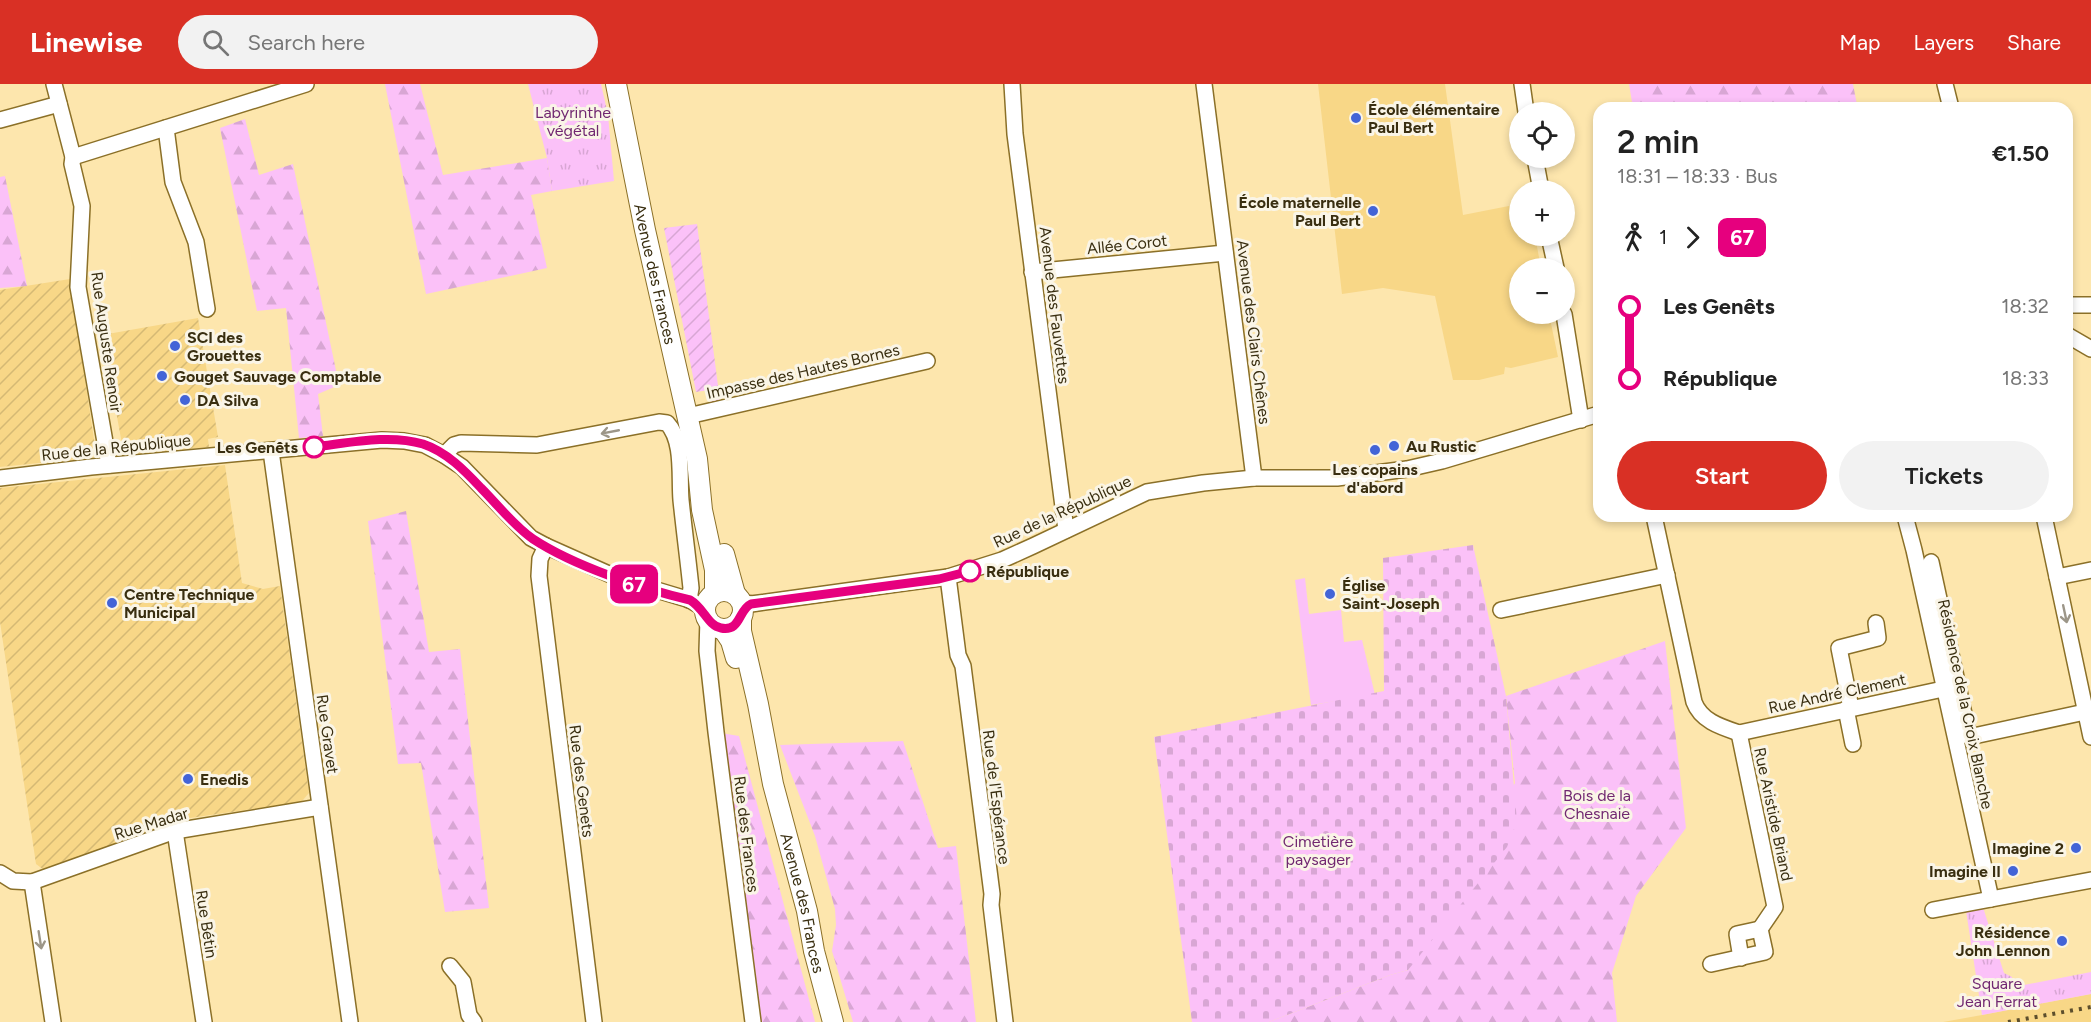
<!DOCTYPE html>
<html lang="en">
<head>
<meta charset="utf-8">
<style>
  :root { --surface:#fff; --page:#f2f2f2; --text:#222; --muted:#767676; --accent:#d93025 }
  body { margin:0; font-family:Figtree,sans-serif; background:var(--page); color:var(--text); height:100vh; display:flex; flex-direction:column; font-size:22px; white-space:nowrap }
  * { box-sizing:border-box; margin:0 }
  p { font-size:20px; color:var(--muted) }
  .icon { flex:none; width:33px; height:33px; fill:none; stroke:currentColor; stroke-width:2; stroke-linecap:round; stroke-linejoin:round }
  .map { position:relative; flex:1; overflow:hidden }
  .panel { position:absolute; left:1593px; top:18px; width:480px; height:420px; display:flex; flex-direction:column; background:var(--surface); border-radius:18px; box-shadow:0 3px 9px #0003 }
  .panel>* { flex:none }
  .badge { padding:0 12px; border-radius:9px; font-size:21px; line-height:39px }
  .tools { position:absolute; left:1509px; top:18px; display:grid; gap:12px }
  .tools a { display:grid; place-items:center; width:66px; height:66px; border-radius:50%; background:var(--surface); box-shadow:0 3px 9px #0003; font-size:30px }
  .map>.badge { position:absolute; translate:-50% -50%; box-shadow:0 0 0 3px #fff }
  .legs { display:flex; align-items:center; gap:9px; height:66px; padding:0 24px; font-size:20px }
  .legs p { margin-inline-start:auto }
  .head { display:flex; align-items:center; justify-content:space-between; height:102px; padding:0 24px }
  h1 { font-size:33px; font-weight:600; line-height:45px }
  .button { display:flex; gap:12px; margin-top:auto; padding:12px 24px }
  .button a { flex:1; height:69px; border-radius:36px; background:var(--accent); color:#fff; font-size:24px; font-weight:600; line-height:69px; text-align:center }
  .button a+a { background:var(--page); color:var(--text) }
  ul { padding:0 24px; list-style:none }
  li { display:flex; align-items:center; gap:21px; height:72px; font-size:22px }
  li i { display:grid; place-items:center; width:9px; height:100%; margin:0 8px; background:currentColor }
  li i::after { content:''; width:15px; height:15px; margin:-8px; border:4px solid; border-radius:50%; background:var(--surface) }
  li p { margin-inline-start:auto }
  li:first-child i { background:linear-gradient(#0000 50%,currentColor 0) }
  li:last-child i { background:linear-gradient(currentColor 50%,#0000 0) }
  header { display:flex; align-items:center; gap:36px; box-sizing:border-box; height:84px; padding:0 30px; background:var(--accent); color:#fff }
  header strong { font-size:28px }
  nav { display:flex; gap:33px; margin-inline-start:auto; font-size:21px }
  .search { width:420px; height:54px; background:var(--page); display:flex; align-items:center; gap:15px; box-sizing:border-box; padding:0 21px; border-radius:33px; color:var(--muted); font-size:22px }
  .map>svg:first-child { display:block }
  .built { fill:#f8d787 }
  .industrial { fill:url(#industrial-furrows) }
  .grass { fill:#fbc1f8 }
  .forest { fill:url(#forest-firs) }
  .cemetery { fill:url(#cemetery-stones) }
  .park { fill:url(#park-tufts) }
  .garden { fill:url(#garden-furrows) }
  .lines { fill:none; stroke-linecap:round; stroke-linejoin:round }
  .minor-casing { stroke:#8b7028; stroke-width:18 }
  .major-casing { stroke:#8b7028; stroke-width:22 }
  .minor { stroke:#fff; stroke-width:15 }
  .major { stroke:#fff; stroke-width:20 }
  .rail { stroke:#5c4e2c; stroke-width:4; stroke-dasharray:3 6; stroke-linecap:butt }
  .oneway { stroke:#9c9688 }
  .line-1-casing { stroke:#fff; stroke-width:14 }
  .line-1 { stroke:#e6007e; stroke-width:9 }
  .poi-dot { fill:#4364d7; stroke:#faf5e7; stroke-width:2 }
  .stop-1-dot { fill:#fff; stroke:#e6007e; stroke-width:3 }
  .labels { text-anchor:middle; stroke-width:6; stroke-linejoin:round; paint-order:stroke }
  .poi-label { font-size:16px; font-weight:bold; fill:#392e10; stroke:#faf5e7; text-anchor:start }
  .park-label { font-size:16px; fill:#712771; stroke:#faf5e7 }
  .street-label { font-size:16px; fill:#392e10; stroke:#faf5e7 }
  .stop-label { font-size:16px; font-weight:bold; fill:#392e10; stroke:#faf5e7; text-anchor:end }
</style>
</head>
<body>
<header>
<strong>Linewise</strong>
<div class="search"><svg class="icon" aria-label="search" viewBox="0 0 24 24"><circle cx="10" cy="10" r="6"/><path d="M15 15l6 6"/></svg>Search here</div>
<nav><a>Map</a><a>Layers</a><a>Share</a></nav>
</header>
<div class="map">
<svg width="2091" height="938" viewBox="0 0 2091 938">
  <defs>
    <pattern id="industrial-furrows" width="10" height="10" patternUnits="userSpaceOnUse" patternTransform="scale(1.5)"><rect width="10" height="10" fill="#f8d787"/><path d="M-1 1l2-2M0 10L10 0M9 11l2-2" fill="none" stroke="#d5b974"/></pattern>
    <pattern id="forest-firs" width="22" height="20" patternUnits="userSpaceOnUse" patternTransform="scale(1.5)"><rect width="22" height="20" fill="#fbc1f8"/><path d="M5 1l3.5 6h-7zM16 11l3.5 6h-7z" fill="#d8a6d4"/></pattern>
    <pattern id="cemetery-stones" width="16" height="16" patternUnits="userSpaceOnUse" patternTransform="scale(1.5)"><rect width="16" height="16" fill="#fbc1f8"/><path d="M2 7V4a2 2 0 0 1 4 0v3zM10 15v-3a2 2 0 0 1 4 0v3z" fill="#d8a6d4"/></pattern>
    <pattern id="park-tufts" width="24" height="20" patternUnits="userSpaceOnUse" patternTransform="scale(1.5)"><rect width="24" height="20" fill="#fbc1f8"/><path d="M3 7l-1-3M5 7V3M7 7l1-3M15 17l-1-3M17 17v-4M19 17l1-3" fill="none" stroke="#d8a6d4"/></pattern>
    <pattern id="garden-furrows" width="10" height="10" patternUnits="userSpaceOnUse" patternTransform="scale(1.5)"><rect width="10" height="10" fill="#fbc1f8"/><path d="M-1 1l2-2M0 10L10 0M9 11l2-2" fill="none" stroke="#d8a6d4"/></pattern>
  </defs>
  <rect width="100%" height="100%" fill="#fde6ad"/>
  <!-- built -->
  <g class="built">
    <path d="M1318 0H1445L1463 131 1519 120 1520 152H1535L1541 184H1520V230H1549L1558 273 1511 284 1505 283 1504 290 1479 296H1453L1435 212 1383 204 1342 210Z"/>
    <path d="M2091 910V938H1943L1982 931Z"/>
  </g>
  <!-- industrial -->
  <g class="industrial">
    <path d="M70 195 95 362 94 369 88 374 0 383V206Z"/>
    <path d="M198 234 218 353 208 355 209 363 132 370 122 360 102 251Z"/>
    <path d="M225 381 242 499 263 505 280 502 309 709 301 718 190 734 44 786 36 780 0 538V404Z"/>
  </g>
  <!-- grass -->
  <path class="grass" d="M1305 494 1309 530 1341 526 1344 558 1362 556 1375 611 1311 621 1295 496Z"/>
  <!-- forest -->
  <g class="forest">
    <path d="M385 0H420L443 91 547 74 552 107 531 111 547 184 426 210Z"/>
    <path d="M1629 0H1853L1857 21 1846 24H1633Z"/>
    <path d="M245 35 259 91 293 80 339 301 318 310 323 352 299 354 286 224 257 227 220 44Z"/>
    <path d="M5 92 27 202 0 204V93Z"/>
    <path d="M406 427 429 568 460 565 489 824 445 828 421 679 398 680 368 437Z"/>
    <path d="M1665 557 1686 744 1636 812 1612 889 1617 938H1269L1390 891 1408 886 1515 699 1506 612Z"/>
    <path d="M721 649 739 652 815 938H759Z"/>
    <path d="M903 657 938 764 956 762 976 938H853L832 867 836 841 835 825 815 752 780 661Z"/>
  </g>
  <!-- cemetery -->
  <path class="cemetery" d="M1473 461 1506 612 1517 737 1507 763 1408 886 1390 891 1269 938H1192L1154 653 1384 607 1383 474Z"/>
  <!-- park -->
  <g class="park">
    <path d="M528 0H601L608 31 614 97 552 107 547 74Z"/>
    <path d="M1981 817 2004 889 2012 893 2014 903 2091 888V910L1982 931 1965 820Z"/>
  </g>
  <!-- garden -->
  <path class="garden" d="M697 140 720 317 711 319 709 306 696 308 664 144Z"/>
  <g class="lines">
    <defs>
      <g id="minor">
        <path d="M54 0 73 73 72 80 82 122 78 203 109 381"/>
        <path d="M1012 0 1015 50 1066 446"/>
        <path d="M1204 0 1254 394"/>
        <path d="M1522 0 1526 28"/>
        <path d="M1945 0 1951 24"/>
        <path d="M0 36 59 20"/>
        <path d="M166 44 173 98 196 158 207 225"/>
        <path d="M73 73 306 0"/>
        <path d="M1535 74 1541 106"/>
        <path d="M1549 152 1556 184"/>
        <path d="M1032 188 1225 169"/>
        <path d="M2067 221H2091"/>
        <path d="M1564 230 1581 336"/>
        <path d="M2067 251 2091 265"/>
        <path d="M688 332 927 277"/>
        <path d="M271 367 350 938"/>
        <path d="M444 371 454 361 461 359 537 361 659 338 667 339C684 357 679 393 681 416 684 445 688 475 691 504L689 516"/>
        <path d="M0 394 91 383 382 356 404 357 425 361 444 371 462 383 531 454 546 462 620 495 690 516 700 522 706 530"/>
        <path d="M1654 432 1694 618C1701 637 1721 643 1739 649L1943 605"/>
        <path d="M1905 432 1914 466 1991 815"/>
        <path d="M2044 432 2091 653"/>
        <path d="M546 462 540 475 539 492 594 938"/>
        <path d="M1931 478 1969 653 2085 628"/>
        <path d="M948 493 958 571 963 582 992 810 991 821 1005 938"/>
        <path d="M2057 493 2091 486"/>
        <path d="M738 514 745 519 751 520 948 493 1002 476 1033 462 1147 408 1203 399 1254 394H1337L1407 385 1442 377 1599 330"/>
        <path d="M1501 526 1667 491"/>
        <path d="M708 535 707 567 716 648 753 938"/>
        <path d="M1851 624 1839 564 1878 554 1876 539"/>
        <path d="M1846 625 1853 660"/>
        <path d="M1739 649 1775 823 1760 845"/>
        <path d="M175 747 204 938"/>
        <path d="M0 789 13 797 32 798 175 747 320 723"/>
        <path d="M32 798 53 938"/>
        <path d="M1933 826 2091 796"/>
        <path d="M1741 874 1737 850 1760 845"/>
        <path d="M1711 880 1765 868 1760 845"/>
        <path d="M450 882 463 898 469 931 474 938"/>
      </g>
      <g id="major">
        <path id="s1" d="M616 0 645 146 697 375 702 426 715 486V509"/>
        <path d="M724 470 735 510"/>
        <circle cx="724" cy="526" r="19"/>
        <path id="s2" d="M741 534V547L758 620 773 700 807 827 814 867 833 938"/>
        <path d="M723 545 731 557 736 574"/>
      </g>
    </defs>
    <!-- minor casing -->
    <use href="#minor" class="minor-casing"/>
    <!-- major casing -->
    <use href="#major" class="major-casing"/>
    <!-- minor -->
    <use href="#minor" class="minor"/>
    <!-- major -->
    <use href="#major" class="major"/>
    <!-- rail -->
    <path class="rail" d="M2008 938 2091 923"/>
  </g>
  <!-- one-way arrows -->
  <defs><path id="oneway-shaft" d="M-6 0H5M1.5-3L5.5 0L1.5 3" fill="none" stroke-width="1.6" stroke-linecap="round" stroke-linejoin="round" transform="scale(1.5)"/></defs>
  <g class="oneway">
    <use href="#oneway-shaft" transform="translate(610 348) rotate(169)"/>
    <use href="#oneway-shaft" transform="translate(2065 530) rotate(78)"/>
    <use href="#oneway-shaft" transform="translate(40 856) rotate(81)"/>
  </g>
  <g class="lines">
    <defs>
      <path id="line-1" d="M314 363C349 359 389 350 423 360 447 368 465 387 481 404 497 420 514 442 533 455 574 482 643 505 690 516 704 524 708 542 721 544 741 548 738 526 751 520L939 495 970 487"/>
    </defs>
    <!-- line-1 casing -->
    <use href="#line-1" class="line-1-casing"/>
    <!-- line-1 -->
    <use href="#line-1" class="line-1"/>
  </g>
  <!-- markers -->
  <g class="poi-dot">
    <circle cx="1356" cy="34" r="6"/>
    <circle cx="1373" cy="127" r="6"/>
    <circle cx="175" cy="262" r="6"/>
    <circle cx="162" cy="292" r="6"/>
    <circle cx="185" cy="316" r="6"/>
    <circle cx="1394" cy="362" r="6"/>
    <circle cx="1375" cy="366" r="6"/>
    <circle cx="1330" cy="510" r="6"/>
    <circle cx="112" cy="519" r="6"/>
    <circle cx="188" cy="695" r="6"/>
    <circle cx="2076" cy="764" r="6"/>
    <circle cx="2013" cy="787" r="6"/>
    <circle cx="2062" cy="857" r="6"/>
  </g>
  <g class="stop-1-dot">
    <circle cx="314" cy="363" r="10"/>
    <circle cx="970" cy="487" r="10"/>
  </g>
  <g class="labels">
    <!-- poi labels -->
    <g class="poi-label">
      <text x="1368" y="31">École élémentaire<tspan x="1368" dy="18">Paul Bert</tspan></text>
      <text x="1361" y="124" text-anchor="end">École maternelle<tspan x="1361" dy="18">Paul Bert</tspan></text>
      <text x="187" y="259">SCI des<tspan x="187" dy="18">Grouettes</tspan></text>
      <text x="174" y="298">Gouget Sauvage Comptable</text>
      <text x="197" y="322">DA Silva</text>
      <text x="1406" y="368">Au Rustic</text>
      <text x="1375" y="391" text-anchor="middle">Les copains<tspan x="1375" dy="18">d'abord</tspan></text>
      <text x="1342" y="507">Église<tspan x="1342" dy="18">Saint-Joseph</tspan></text>
      <text x="124" y="516">Centre Technique<tspan x="124" dy="18">Municipal</tspan></text>
      <text x="200" y="701">Enedis</text>
      <text x="2064" y="770" text-anchor="end">Imagine 2</text>
      <text x="2001" y="793" text-anchor="end">Imagine II</text>
      <text x="2050" y="854" text-anchor="end">Résidence<tspan x="2050" dy="18">John Lennon</tspan></text>
    </g>
    <!-- park labels -->
    <g class="park-label">
      <text x="573" y="34">Labyrinthe<tspan x="573" dy="18">végétal</tspan></text>
      <text x="1597" y="717">Bois de la<tspan x="1597" dy="18">Chesnaie</tspan></text>
      <text x="1318" y="763">Cimetière<tspan x="1318" dy="18">paysager</tspan></text>
      <text x="1997" y="905">Square<tspan x="1997" dy="18">Jean Ferrat</tspan></text>
    </g>
    <!-- street labels -->
    <g class="street-label">
      <text transform="translate(1127 160) rotate(-6)" y="6">Allée Corot</text>
      <text dy="6" stroke="none"><textPath href="#s1" startOffset="194">Avenue des Frances</textPath></text>
      <text transform="translate(1055 221) rotate(83)" y="6">Avenue des Fauvettes</text>
      <text transform="translate(1254 248) rotate(83)" y="6">Avenue des Clairs Chênes</text>
      <text transform="translate(107 258) rotate(82)" y="6">Rue Auguste Renoir</text>
      <text transform="translate(803 287) rotate(-13)" y="6">Impasse des Hautes Bornes</text>
      <text transform="translate(116 363) rotate(-6)" y="6">Rue de la République</text>
      <text transform="translate(1062 427) rotate(-25)" y="6">Rue de la République</text>
      <text transform="translate(1837 609) rotate(-12)" y="6">Rue André Clement</text>
      <text transform="translate(1966 620) rotate(78)" y="6">Résidence de la Croix Blanche</text>
      <text transform="translate(328 650) rotate(82)" y="6">Rue Gravet</text>
      <text transform="translate(582 697) rotate(83)" y="6">Rue des Genets</text>
      <text transform="translate(997 713) rotate(83)" y="6">Rue de l'Espérance</text>
      <text transform="translate(1774 730) rotate(78)" y="6">Rue Aristide Briand</text>
      <text transform="translate(151 739) rotate(-17)" y="6">Rue Madar</text>
      <text transform="translate(747 750) rotate(83)" y="6">Rue des Frances</text>
      <text dy="6" stroke="none"><textPath href="#s2" startOffset="292">Avenue des Frances</textPath></text>
      <text transform="translate(207 840) rotate(81)" y="6">Rue Bétin</text>
    </g>
    <!-- stop labels -->
    <g class="stop-label">
      <text x="298" y="369">Les Genêts</text>
      <text x="986" y="493" text-anchor="start">République</text>
    </g>
  </g>
</svg>
<div class="tools">
<a><svg class="icon" aria-label="locate" viewBox="0 0 24 24"><circle cx="12" cy="12" r="6"/><path d="M12 2v4M12 18v4M2 12h4M18 12h4"/></svg></a>
<a>+</a>
<a>−</a>
</div>
<b class="badge" style="left:634px;top:500px;background:#e6007e;color:#fff">67</b>
<section class="panel">
<div class="head"><div><h1>2 min</h1><p>18:31 – 18:33 · Bus</p></div><b>€1.50</b></div>
<div class="legs"><svg class="icon" aria-label="walk" viewBox="0 0 24 24"><circle cx="13" cy="4" r="2"/><path d="M13 8l-2 6 4 7M11 14l-3 7M7 12l3-4h3l4 4"/></svg>1<svg class="icon" aria-label="forward" viewBox="0 0 24 24"><path d="M9 5l7 7-7 7"/></svg><b class="badge" style="background:#e6007e;color:#fff">67</b></div>
<ul>
<li><i style="color:#e6007e"></i><b>Les Genêts</b><p>18:32</p></li>
<li><i style="color:#e6007e"></i><b>République</b><p>18:33</p></li>
</ul>
<div class="button"><a>Start</a><a>Tickets</a></div>
</section>
</div>
</body>
</html>
